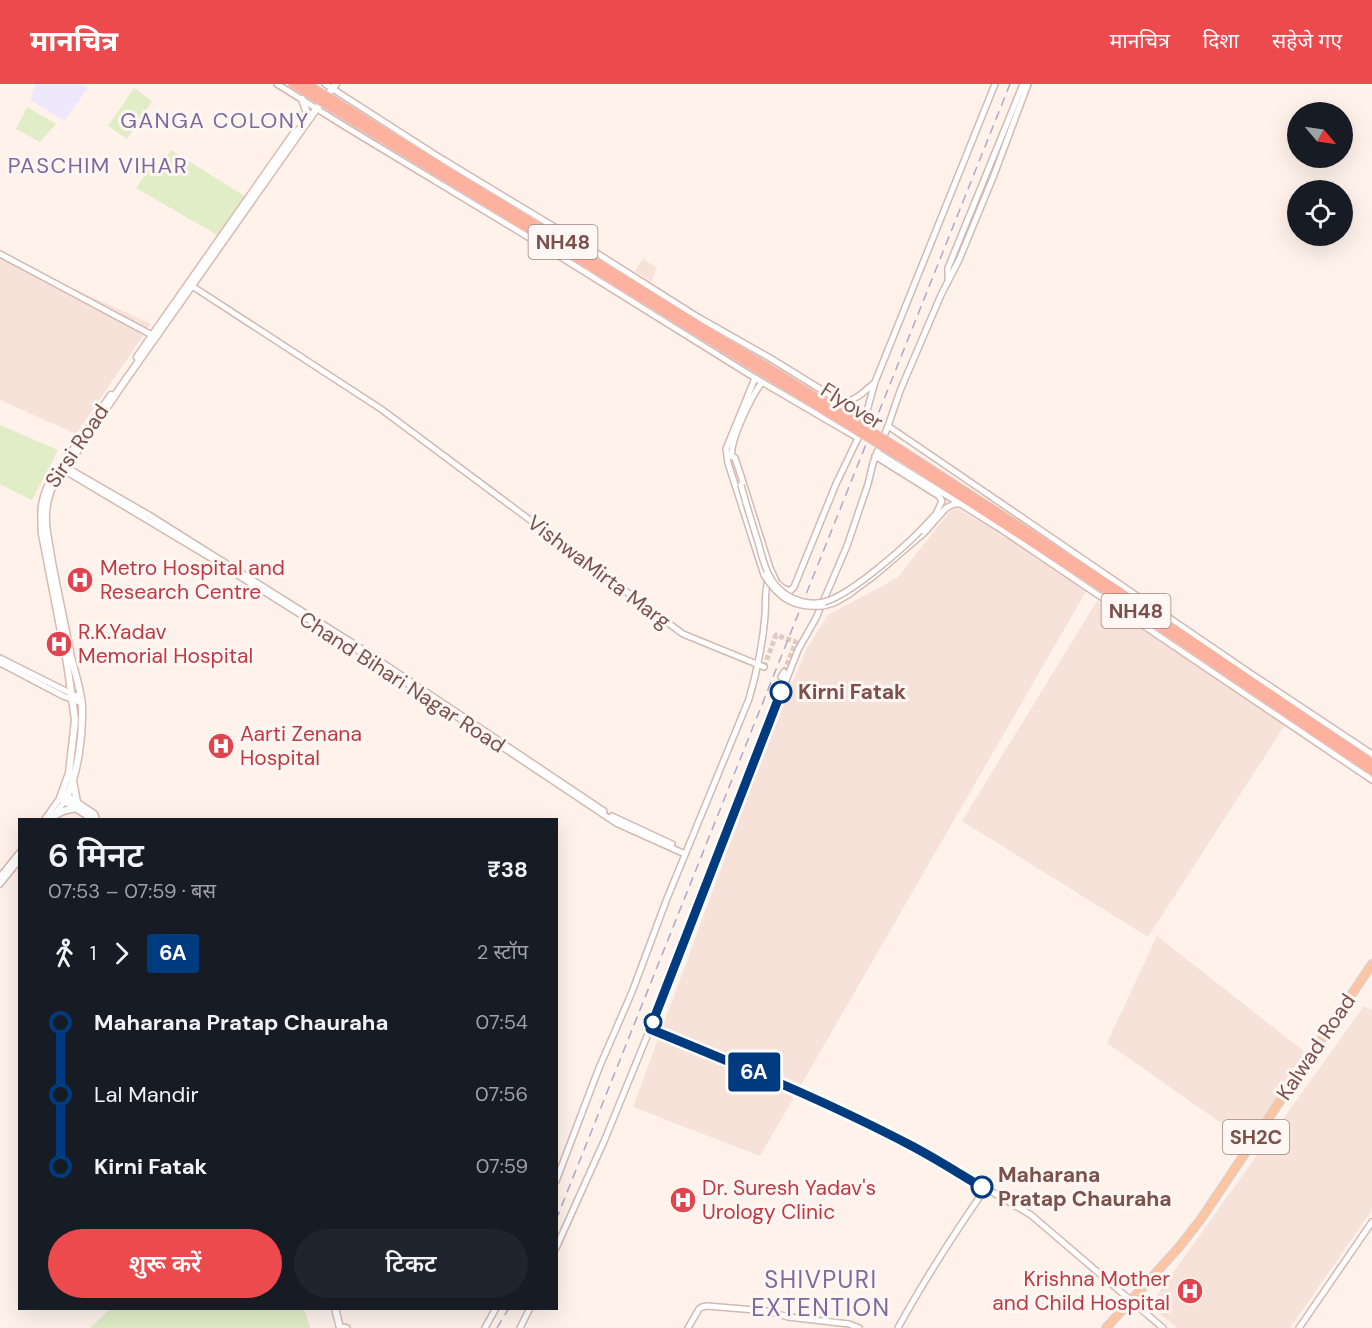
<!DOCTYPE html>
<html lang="hi">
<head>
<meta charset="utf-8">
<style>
  :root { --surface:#171b24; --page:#20242c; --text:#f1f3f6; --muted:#9ea1a6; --accent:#ed4a4e }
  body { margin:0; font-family:"DM Sans","Noto Sans Devanagari",sans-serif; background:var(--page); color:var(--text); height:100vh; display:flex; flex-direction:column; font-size:22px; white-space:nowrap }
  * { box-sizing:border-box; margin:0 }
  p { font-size:20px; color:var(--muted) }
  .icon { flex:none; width:33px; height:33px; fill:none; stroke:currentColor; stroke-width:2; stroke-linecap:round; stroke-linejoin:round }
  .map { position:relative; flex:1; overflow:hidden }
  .drawer { position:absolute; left:18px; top:734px; width:540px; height:492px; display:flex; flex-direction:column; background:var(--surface); border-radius:0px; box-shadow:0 6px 24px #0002 }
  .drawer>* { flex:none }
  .badge { padding:0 12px; border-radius:4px; font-size:21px; line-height:39px }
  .needle { width:39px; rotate:119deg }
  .fabs { position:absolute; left:1287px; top:18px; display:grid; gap:12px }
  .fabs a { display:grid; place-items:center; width:66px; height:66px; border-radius:50%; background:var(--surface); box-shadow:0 6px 24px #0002; font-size:30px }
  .map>.badge { position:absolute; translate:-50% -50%; box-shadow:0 0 0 3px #fff }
  .legs { display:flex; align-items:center; gap:9px; height:66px; padding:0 30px; font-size:20px }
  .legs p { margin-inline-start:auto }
  .headline { display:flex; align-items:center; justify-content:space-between; height:102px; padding:0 30px }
  h1 { font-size:33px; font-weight:600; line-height:45px }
  .cta { display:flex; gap:12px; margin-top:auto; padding:12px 30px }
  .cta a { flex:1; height:69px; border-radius:36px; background:var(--accent); color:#fff; font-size:24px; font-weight:600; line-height:69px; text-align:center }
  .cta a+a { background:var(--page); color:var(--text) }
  ul { padding:0 30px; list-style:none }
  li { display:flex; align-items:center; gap:21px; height:72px; font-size:22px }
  li i { display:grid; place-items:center; width:9px; height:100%; margin:0 8px; background:currentColor }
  li i::after { content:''; width:15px; height:15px; margin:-8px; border:4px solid; border-radius:50%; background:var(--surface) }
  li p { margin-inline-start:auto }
  li:first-child i { background:linear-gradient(#0000 50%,currentColor 0) }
  li:last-child i { background:linear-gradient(currentColor 50%,#0000 0) }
  header { display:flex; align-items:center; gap:36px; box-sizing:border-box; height:84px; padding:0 30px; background:var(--accent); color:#fff }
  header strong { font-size:28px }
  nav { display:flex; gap:33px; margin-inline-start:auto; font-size:21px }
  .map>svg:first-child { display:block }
  .residential { fill:#f6e2d9 }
  .education { fill:#efe7fb }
  .green { fill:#e0edc7 }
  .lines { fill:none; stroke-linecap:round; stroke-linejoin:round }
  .tertiary-tunnel { stroke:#decac3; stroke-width:5; stroke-dasharray:5 2.5; stroke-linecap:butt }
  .tertiary-casing { stroke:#d4b8b2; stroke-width:8 }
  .secondary-casing { stroke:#d9b9b1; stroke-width:9 }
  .primary-casing { stroke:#dacecd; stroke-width:10 }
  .trunk-casing { stroke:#dacecd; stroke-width:10 }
  .tertiary { stroke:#fff; stroke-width:5 }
  .secondary { stroke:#fff; stroke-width:6 }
  .primary { stroke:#ffc5a1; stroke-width:7 }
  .trunk { stroke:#fdb2a0; stroke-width:8 }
  .rail { stroke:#b1a6ca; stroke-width:1.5; stroke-dasharray:9 6; stroke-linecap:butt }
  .tertiary-bridge-casing { stroke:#d4b8b2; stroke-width:8; stroke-linecap:butt }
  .trunk-bridge-casing { stroke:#dacecd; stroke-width:10; stroke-linecap:butt }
  .tertiary-bridge { stroke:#fff; stroke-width:5 }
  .trunk-bridge { stroke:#fdb2a0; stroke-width:8 }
  .line-1-casing { stroke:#fff; stroke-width:14 }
  .line-1 { stroke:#003b80; stroke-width:9 }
  .stop-1-dot { fill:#fff; stroke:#003b80; stroke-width:3 }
  .labels { text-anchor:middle; stroke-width:6; stroke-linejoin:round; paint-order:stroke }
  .shield { fill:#fff7f3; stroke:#a3827d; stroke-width:1.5 }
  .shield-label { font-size:20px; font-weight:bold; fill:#7c504b }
  .street-label { font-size:21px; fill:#7c504b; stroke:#fff7f3 }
  .health-label { font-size:21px; fill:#be3a42; stroke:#fff7f3; text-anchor:start }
  .stop-label { font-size:21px; font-weight:bold; fill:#7c504b; stroke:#fff7f3; text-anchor:start }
  .neighbourhood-label { font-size:22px; letter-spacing:1.5px; fill:#7e689e; stroke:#fff7f3 }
  .quarter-label { font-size:24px; letter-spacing:1.5px; fill:#7e689e; stroke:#fff7f3 }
</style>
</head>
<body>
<header>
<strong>मानचित्र</strong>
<nav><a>मानचित्र</a><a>दिशा</a><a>सहेजे गए</a></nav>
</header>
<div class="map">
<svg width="1372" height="1244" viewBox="0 0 1372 1244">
  <rect width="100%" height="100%" fill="#fef2eb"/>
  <!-- residential -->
  <g class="residential">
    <path d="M0 171 151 240 76 350 0 316Z"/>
    <path d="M643 175 657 184 651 198 635 187Z"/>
    <path d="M954 422 1088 504 760 1072 633 1023 769 654 807 564 828 531 897 494Z"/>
    <path d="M1097 517 1287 638 1148 853 962 737Z"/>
    <path d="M1157 852 1310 972 1251 1060 1107 959Z"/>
    <path d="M1364 922 1372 926V1126L1290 1244H1178L1149 1222Z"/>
  </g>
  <!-- education -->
  <path class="education" d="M36 0H83L88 4 64 37 31 16V11Z"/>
  <!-- green -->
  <g class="green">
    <path d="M134 4 152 17 127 55 108 42Z"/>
    <path d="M27 23 56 40 40 58 16 45Z"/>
    <path d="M171 66 246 113 219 152 136 104 154 78 161 81Z"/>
    <path d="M0 341 58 366 32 416 0 400Z"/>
    <path d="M111 1224H304L310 1244H90Z"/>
  </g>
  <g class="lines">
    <!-- tertiary-tunnel -->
    <path class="tertiary-tunnel" d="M764 583 776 551 796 558 784 588"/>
    <defs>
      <g id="tertiary">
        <path d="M277 0 346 43 543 162 755 294 858 354"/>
        <path d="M325 0 442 75 576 156 696 232 770 274 843 319 865 334"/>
        <path d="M0 170 152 251"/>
        <path d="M948 194V184L1023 0"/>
        <path d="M189 200 381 325 683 550 764 583"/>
        <path d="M755 294 726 365 728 379 764 491"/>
        <path d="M843 319C856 316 864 308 873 300"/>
        <path d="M888 342 1250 589 1372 670"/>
        <path d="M877 368 1002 446 1372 696"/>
        <path d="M731 371 735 374 741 392 770 484 777 499 783 504 790 507 794 503 836 400 858 354 865 334 875 298 995 0"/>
        <path d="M875 372 939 412 942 417 936 430 920 447"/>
        <path d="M732 373C729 357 752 312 762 298"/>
        <path d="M64 382 149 431 359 563 604 727"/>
        <path d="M62 385 206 471 357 566 616 739 685 770"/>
        <path d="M823 522 834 519 848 511 875 491 924 449 946 424 954 420H961"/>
        <path d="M0 574 80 614"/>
        <path d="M0 579 63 612 82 619"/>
        <path d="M784 588 781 593 786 595"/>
        <path d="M53 732 65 717"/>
        <path d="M612 732 672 760"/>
        <path d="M45 735 60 714"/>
        <path d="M0 793 20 768"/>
        <path d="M0 800 20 775"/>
        <path d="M650 945 789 1002 878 1045 940 1077 1031 1131 1163 1244"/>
        <path d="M556 1097 599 984 632 908 666 817 749 615C757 587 763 559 765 531 766 518 764 506 769 493"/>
        <path d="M556 1164 605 1055 650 945 798 566 816 534 847 462 868 400 873 379 888 342 900 307 941 211 959 176 994 91 1028 0"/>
        <path d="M344 1243 347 1244"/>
        <path d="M485 1244 496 1224"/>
        <path d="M520 1244 530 1224"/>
        <path d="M688 1244 699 1225 702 1223 707 1222 767 1227 788 1233 849 1240 859 1244"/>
        <path d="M898 1244C924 1196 954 1150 985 1105"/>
        <path d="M1299 1244 1372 1138"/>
      </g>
      <g id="secondary">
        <path d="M302 15 309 35"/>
        <path d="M137 273 294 49 303 43"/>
        <path d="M73 697 77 718"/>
        <path d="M64 710 94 730 96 735"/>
        <path d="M65 717C78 690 83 652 82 622 81 606 75 589 71 573 65 541 58 510 52 478 48 452 41 431 51 406L122 301 317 24 336 0"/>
        <path d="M52 733 63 727 76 724"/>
        <path d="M95 734H91L60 714 69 689 75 636 67 579 42 450C41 432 40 421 47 404L111 311"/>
        <path d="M335 1224 340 1244"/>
      </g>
      <path id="primary" d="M1106 1244 1180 1162 1201 1135 1372 880"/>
      <g id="trunk">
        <path d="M293 0 314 13"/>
        <path d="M306 0 319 8"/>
        <path d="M333 16 793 299"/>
        <path d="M329 22 788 304"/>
        <path d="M901 366 1116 505 1372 679"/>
        <path d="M897 371 1090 496 1372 687"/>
      </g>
    </defs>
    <!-- tertiary casing -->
    <use href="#tertiary" class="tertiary-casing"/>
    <!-- secondary casing -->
    <use href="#secondary" class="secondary-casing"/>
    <!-- primary casing -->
    <use href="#primary" class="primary-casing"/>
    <!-- trunk casing -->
    <use href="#trunk" class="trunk-casing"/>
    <!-- tertiary -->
    <use href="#tertiary" class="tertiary"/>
    <!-- secondary -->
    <use href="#secondary" class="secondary"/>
    <!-- primary -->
    <use href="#primary" class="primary"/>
    <!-- trunk -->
    <use href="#trunk" class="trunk"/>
    <!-- rail -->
    <g class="rail">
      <path d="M556 1136 1010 0"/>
      <path d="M497 1244 509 1224"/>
    </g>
    <defs>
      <g id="tertiary-bridge">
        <path d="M741 401C746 420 752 439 758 458 761 468 763 479 768 489 777 510 801 523 824 518 849 512 901 466 920 447"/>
        <path d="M764 491C779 515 794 524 823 522"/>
      </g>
      <g id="trunk-bridge">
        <path d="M319 8 333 16"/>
        <path d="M314 13 329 22"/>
        <path d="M793 299 901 366"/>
        <path d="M788 304 897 371"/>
      </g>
    </defs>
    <!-- tertiary-bridge casing -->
    <use href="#tertiary-bridge" class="tertiary-bridge-casing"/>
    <!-- trunk-bridge casing -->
    <use href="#trunk-bridge" class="trunk-bridge-casing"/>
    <!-- tertiary-bridge -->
    <use href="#tertiary-bridge" class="tertiary-bridge"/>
    <!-- trunk-bridge -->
    <use href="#trunk-bridge" class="trunk-bridge"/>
  </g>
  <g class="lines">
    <defs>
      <path id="line-1" d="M781 608 650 945C738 981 826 1017 910 1061 935 1074 958 1089 982 1103"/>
    </defs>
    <!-- line-1 casing -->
    <use href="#line-1" class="line-1-casing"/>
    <!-- line-1 -->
    <use href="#line-1" class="line-1"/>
  </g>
  <!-- icons -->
  <defs>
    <symbol id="hospital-disc" viewBox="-11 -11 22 22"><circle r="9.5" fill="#e0444e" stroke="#fff7f3"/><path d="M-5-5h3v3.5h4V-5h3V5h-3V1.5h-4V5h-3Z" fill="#fff"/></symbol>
  </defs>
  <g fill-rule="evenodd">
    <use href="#hospital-disc" x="65" y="481" width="30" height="30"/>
    <use href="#hospital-disc" x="44" y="545" width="30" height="30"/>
    <use href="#hospital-disc" x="206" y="647" width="30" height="30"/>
    <use href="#hospital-disc" x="668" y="1101" width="30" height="30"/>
    <use href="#hospital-disc" x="1175" y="1192" width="30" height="30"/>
  </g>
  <!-- markers -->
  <g class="stop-1-dot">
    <circle cx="781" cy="608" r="10"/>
    <circle cx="653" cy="938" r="8"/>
    <circle cx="982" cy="1103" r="10"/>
  </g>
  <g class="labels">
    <!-- shield labels -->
    <g class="shield">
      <rect x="528.5" y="141" width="69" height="34" rx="4.5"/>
      <rect x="1101.5" y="510" width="69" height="34" rx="4.5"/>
      <rect x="1223" y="1036" width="66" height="34" rx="4.5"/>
    </g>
    <g class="shield-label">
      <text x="563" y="165">NH48</text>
      <text x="1136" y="534">NH48</text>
      <text x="1256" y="1060">SH2C</text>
    </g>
    <!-- street labels -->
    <g class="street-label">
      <text transform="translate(852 322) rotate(32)" y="7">Flyover</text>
      <text transform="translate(77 362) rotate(-56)" y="7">Sirsi Road</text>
      <text transform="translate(599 488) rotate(37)" y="7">VishwaMirta Marg</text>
      <text transform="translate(402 598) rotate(33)" y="7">Chand Bihari Nagar Road</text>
      <text transform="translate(1316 963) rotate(-56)" y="7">Kalwad Road</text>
    </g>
    <!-- health labels -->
    <g class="health-label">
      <text x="100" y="491">Metro Hospital and<tspan x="100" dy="24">Research Centre</tspan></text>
      <text x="78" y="555">R.K.Yadav<tspan x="78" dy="24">Memorial Hospital</tspan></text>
      <text x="240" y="657">Aarti Zenana<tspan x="240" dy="24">Hospital</tspan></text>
      <text x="702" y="1111">Dr. Suresh Yadav's<tspan x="702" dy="24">Urology Clinic</tspan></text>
      <text x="1170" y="1202" text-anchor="end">Krishna Mother<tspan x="1170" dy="24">and Child Hospital</tspan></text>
    </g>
    <!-- stop labels -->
    <g class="stop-label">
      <text x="798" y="615">Kirni Fatak</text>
      <text x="998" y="1098">Maharana<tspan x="998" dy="24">Pratap Chauraha</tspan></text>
    </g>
    <!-- neighbourhood labels -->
    <g class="neighbourhood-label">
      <text x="215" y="44">GANGA COLONY</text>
      <text x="98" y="89">PASCHIM VIHAR</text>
    </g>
    <!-- quarter labels -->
    <g class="quarter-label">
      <text x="821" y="1204">SHIVPURI<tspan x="821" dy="28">EXTENTION</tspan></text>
    </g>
  </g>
</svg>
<div class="fabs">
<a><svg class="needle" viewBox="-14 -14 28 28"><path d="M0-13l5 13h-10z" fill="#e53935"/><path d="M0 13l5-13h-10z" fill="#9ea1a6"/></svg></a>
<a><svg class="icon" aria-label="locate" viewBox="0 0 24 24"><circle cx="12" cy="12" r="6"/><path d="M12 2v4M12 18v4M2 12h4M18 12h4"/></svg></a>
</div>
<b class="badge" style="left:754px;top:988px;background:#003b80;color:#fff">6A</b>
<section class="drawer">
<div class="headline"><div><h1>6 मिनट</h1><p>07:53 – 07:59 · बस</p></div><b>₹38</b></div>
<div class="legs"><svg class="icon" aria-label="walk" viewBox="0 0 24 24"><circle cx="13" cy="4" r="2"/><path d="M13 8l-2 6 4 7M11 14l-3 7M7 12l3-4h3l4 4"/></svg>1<svg class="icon" aria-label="forward" viewBox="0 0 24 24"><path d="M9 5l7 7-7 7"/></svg><b class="badge" style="background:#003b80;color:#fff">6A</b><p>2 स्टॉप</p></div>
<ul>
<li><i style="color:#003b80"></i><b>Maharana Pratap Chauraha</b><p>07:54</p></li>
<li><i style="color:#003b80"></i><span>Lal Mandir</span><p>07:56</p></li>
<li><i style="color:#003b80"></i><b>Kirni Fatak</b><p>07:59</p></li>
</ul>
<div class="cta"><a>शुरू करें</a><a>टिकट</a></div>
</section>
</div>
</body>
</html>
